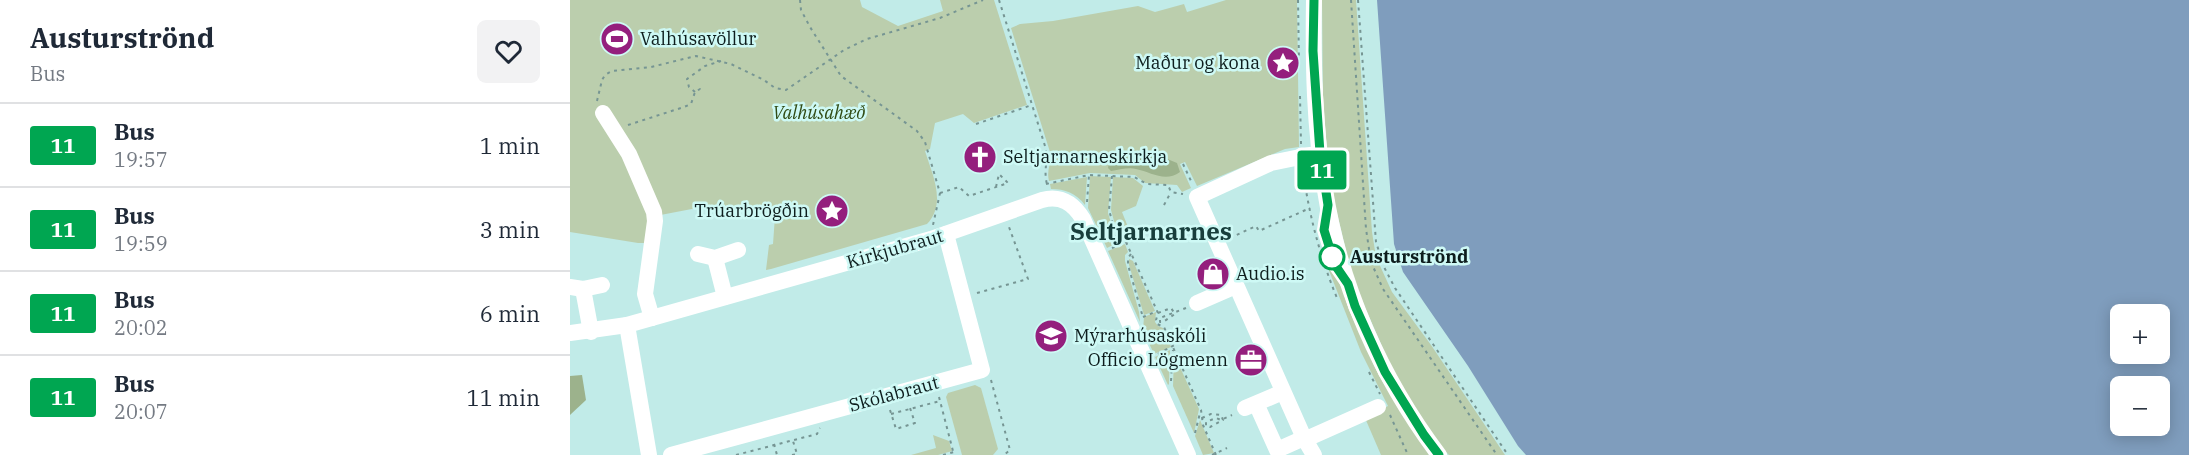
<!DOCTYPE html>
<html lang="en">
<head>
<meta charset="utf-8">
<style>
  :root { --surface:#fff; --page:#f2f2f3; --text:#1f2937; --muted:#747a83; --line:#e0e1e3 }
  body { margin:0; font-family:"IBM Plex Serif",serif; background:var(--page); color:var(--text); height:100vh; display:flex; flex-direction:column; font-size:22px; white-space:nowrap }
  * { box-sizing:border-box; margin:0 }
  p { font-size:20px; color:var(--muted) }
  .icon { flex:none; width:33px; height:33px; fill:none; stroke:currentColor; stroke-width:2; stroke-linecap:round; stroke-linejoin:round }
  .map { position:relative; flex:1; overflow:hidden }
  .sheet { display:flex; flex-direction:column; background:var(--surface); width:570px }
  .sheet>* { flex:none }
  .badge { padding:0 12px; border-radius:4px; font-size:21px; line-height:39px }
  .controls { position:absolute; left:1540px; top:304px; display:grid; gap:12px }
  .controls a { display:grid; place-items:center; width:60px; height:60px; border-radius:9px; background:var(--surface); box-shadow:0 3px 15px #0003; font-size:30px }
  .map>.badge { position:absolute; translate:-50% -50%; box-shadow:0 0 0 3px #fff }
  .round { display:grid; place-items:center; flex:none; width:63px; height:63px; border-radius:9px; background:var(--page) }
  .headline { display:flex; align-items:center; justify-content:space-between; height:102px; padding:0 30px }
  h1 { font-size:28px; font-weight:700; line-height:45px }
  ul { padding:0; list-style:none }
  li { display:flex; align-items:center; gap:18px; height:84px; padding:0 30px; border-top:2px solid var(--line) }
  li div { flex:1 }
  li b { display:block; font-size:22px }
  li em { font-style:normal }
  li .badge { min-width:66px; font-weight:700; text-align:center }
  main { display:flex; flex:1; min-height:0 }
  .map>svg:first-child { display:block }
  .green { fill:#bbcead }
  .forest { fill:#9cb28c }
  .water { fill:#7f9dbd; fill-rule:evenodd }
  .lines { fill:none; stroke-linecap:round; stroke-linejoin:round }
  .path { stroke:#769593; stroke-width:2; stroke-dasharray:3 4.5; stroke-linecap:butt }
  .minor { stroke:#fff; stroke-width:16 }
  .line-casing { stroke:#fff; stroke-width:14 }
  .line { stroke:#00a651; stroke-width:9 }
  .stop-dot { fill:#fff; stroke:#00a651; stroke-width:3 }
  .labels { text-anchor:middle; stroke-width:5; stroke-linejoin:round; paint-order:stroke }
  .poi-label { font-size:18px; fill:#0d1d1d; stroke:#cef9f5; text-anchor:start }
  .park-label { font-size:18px; font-style:italic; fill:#304b14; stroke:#cef9f5 }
  .street-label { font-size:18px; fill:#0d1d1d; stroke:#cef9f5 }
  .stop-label { font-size:18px; font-weight:bold; fill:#0d1d1d; stroke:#cef9f5; text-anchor:start }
  .district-label { font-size:24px; font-weight:bold; fill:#183e3c; stroke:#cef9f5 }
</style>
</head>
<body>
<main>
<section class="sheet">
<div class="headline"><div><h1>Austurströnd</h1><p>Bus</p></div><a class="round"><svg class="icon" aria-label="heart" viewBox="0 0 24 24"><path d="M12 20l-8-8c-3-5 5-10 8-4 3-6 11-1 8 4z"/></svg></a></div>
<ul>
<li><span class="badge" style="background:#00a651;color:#fff">11</span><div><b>Bus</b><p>19:57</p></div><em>1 min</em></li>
<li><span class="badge" style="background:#00a651;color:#fff">11</span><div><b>Bus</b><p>19:59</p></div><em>3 min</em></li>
<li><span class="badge" style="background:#00a651;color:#fff">11</span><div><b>Bus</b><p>20:02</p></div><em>6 min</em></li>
<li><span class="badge" style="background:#00a651;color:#fff">11</span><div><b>Bus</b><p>20:07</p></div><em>11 min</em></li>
</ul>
</section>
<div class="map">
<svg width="1619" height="455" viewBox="0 0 1619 455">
  <rect width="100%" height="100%" fill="#c1ebe8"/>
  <!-- green -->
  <g class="green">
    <path d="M0 0H290L292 7 328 26 373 11 370 0H424L457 105 404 123 393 114 365 123 360 149 355 151C362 174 377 203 357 224L201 269 196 270 199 245 203 244 205 216 142 208 141 211 127 208 80 217 78 243H68L0 232Z"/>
    <path d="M656 0H727L729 147 715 149 627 186 615 162 610 164 621 188 612 192 607 185 575 183 565 175 520 173 479 181C476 170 482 163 480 152L441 28 450 24 483 21 568 6 585 12 614 4 617 12Z"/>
    <path d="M752 0H786L802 232 806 257 822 292 861 345 935 455H879L868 444 829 385 783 280 761 188 753 110Z"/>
    <path d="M520 176 541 177 538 213 547 243 537 248 518 208Z"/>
    <path d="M517 177 515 205C506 193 495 189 481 189L480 184Z"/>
    <path d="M543 177 563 178 573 186 566 206 552 212 562 237 550 243 541 210Z"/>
    <path d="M555 244 558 252 555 255V261L569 312 570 322 538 251Z"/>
    <path d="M559 259 563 261 585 311 574 315 559 265Z"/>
    <path d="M756 263 766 272 859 455H811L795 418 818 406 791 352Z"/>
    <path d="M586 312 585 322 588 326 593 328 601 347 584 354 573 330 574 317Z"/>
    <path d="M600 350 599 384 598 385 585 357Z"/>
    <path d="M604 354 629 409 624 433 603 386Z"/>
    <path d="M405 385 411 388 428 449 423 455H392L376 397 378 393Z"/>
    <path d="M630 420 644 453 633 455 625 436Z"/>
    <path d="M363 435 379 441 382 451 368 455H341L366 448Z"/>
  </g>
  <!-- forest -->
  <g class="forest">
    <path d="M561 151 585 154 607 163 610 172C595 183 581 172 566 169 559 167 548 170 541 171L538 168 539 162 552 152Z"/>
    <path d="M12 375 16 400 0 415V376Z"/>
  </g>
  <!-- water -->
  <path class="water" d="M807 0H1619V455H956L948 446 898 366 833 272 824 244ZM1551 315H1590V354H1551ZM1551 387H1590V426H1551Z"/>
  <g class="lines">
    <!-- path -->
    <g class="path">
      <path d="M230 0 231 10 240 27 271 76 347 131 355 142 370 193 363 225"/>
      <path d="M429 0 475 146C479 160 473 170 477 184"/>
      <path d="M728 0 729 63"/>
      <path d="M781 0 796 229 801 262 813 289 927 455"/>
      <path d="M788 0 806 242 814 267 825 288 938 455"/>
      <path d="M125 92 119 87 117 79 135 66 151 61"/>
      <path d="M730 96 731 144"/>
      <path d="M27 101 32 80 35 75 42 71 81 67 126 56 161 64 194 80 205 88 216 90 274 50 297 39 370 18 413 0"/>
      <path d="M406 124 462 105"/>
      <path d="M58 125 114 107 121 104 125 92 130 89 135 90"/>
      <path d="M613 164 622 183"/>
      <path d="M733 171C739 215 750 257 767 298"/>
      <path d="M542 176 539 210 549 245"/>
      <path d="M476 184 519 175 564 177 577 184 598 185 601 192 613 194"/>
      <path d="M370 193 389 187 399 196 438 183 429 174 426 187"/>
      <path d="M517 202 519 175"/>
      <path d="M594 205 601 192"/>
      <path d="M660 238 686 226 689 231 740 208"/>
      <path d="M556 242 588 313 586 320 587 324 594 327 631 410 633 425 646 455"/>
      <path d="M542 248 564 239"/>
      <path d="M561 254 558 258V265L572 314"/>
      <path d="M407 293 458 279 439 227"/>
      <path d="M588 313 601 308 605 314 593 322H590V318L616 308"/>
      <path d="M573 317 587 311"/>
      <path d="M588 354 610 342"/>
      <path d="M799 372 810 394"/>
      <path d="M421 380 440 450 434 455"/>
      <path d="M601 381 603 350"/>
      <path d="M369 397 384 455"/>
      <path d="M320 410 326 429 345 423 340 408"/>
      <path d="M321 414 370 401"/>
      <path d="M820 415 838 455"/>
      <path d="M632 418 641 414 651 415 653 420 640 427 636 426V422L646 418 651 420 662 415"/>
      <path d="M625 433 630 413"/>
      <path d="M204 444 207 455"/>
      <path d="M166 455 247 434 250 428"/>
      <path d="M222 455 227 454 223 441"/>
      <path d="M373 455 384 452"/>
      <path d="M642 455 657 448"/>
    </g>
    <!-- minor -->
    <g class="minor">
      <path d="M744 0C743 63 744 128 755 190 770 286 811 378 869 455"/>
      <path d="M33 113 59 154 84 212 85 221 75 294 82 318"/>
      <path d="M128 254 145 258 168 250"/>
      <path d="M145 258 155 297"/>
      <path d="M0 287 13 289 32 285"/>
      <path d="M13 289 21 332"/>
      <path d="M627 303 666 286"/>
      <path d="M57 325 79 455"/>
      <path d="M0 333 57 325 361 239 472 200C491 195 503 203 513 219L618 455"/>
      <path d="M675 408 713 392"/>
      <path d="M689 410 707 450 734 438"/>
      <path d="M734 440 808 407"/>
      <path d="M101 455 412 370 376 234"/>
      <path d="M744 455 734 438 627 197 701 163 750 153"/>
    </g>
  </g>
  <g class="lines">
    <defs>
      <path id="line" d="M744 0 743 51 750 153 758 205 754 230 765 265 778 284 785 306 815 372 854 435 869 455"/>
    </defs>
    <!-- line casing -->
    <use href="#line" class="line-casing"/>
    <!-- line -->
    <use href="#line" class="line"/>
  </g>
  <!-- icons -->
  <defs>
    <symbol id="stadium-disc" viewBox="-11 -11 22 22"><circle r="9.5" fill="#941f7d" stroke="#cef9f5"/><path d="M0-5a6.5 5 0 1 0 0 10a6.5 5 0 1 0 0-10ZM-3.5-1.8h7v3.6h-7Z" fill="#fff"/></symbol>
    <symbol id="sight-disc" viewBox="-11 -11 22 22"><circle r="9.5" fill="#941f7d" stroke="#cef9f5"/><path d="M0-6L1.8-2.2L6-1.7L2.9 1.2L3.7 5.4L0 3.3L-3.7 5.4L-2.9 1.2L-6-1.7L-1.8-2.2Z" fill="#fff"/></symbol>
    <symbol id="church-disc" viewBox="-11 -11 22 22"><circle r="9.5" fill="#941f7d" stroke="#cef9f5"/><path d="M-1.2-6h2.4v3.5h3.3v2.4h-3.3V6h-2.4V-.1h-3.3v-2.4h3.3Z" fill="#fff"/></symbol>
    <symbol id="shop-disc" viewBox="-11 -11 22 22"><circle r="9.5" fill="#941f7d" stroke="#cef9f5"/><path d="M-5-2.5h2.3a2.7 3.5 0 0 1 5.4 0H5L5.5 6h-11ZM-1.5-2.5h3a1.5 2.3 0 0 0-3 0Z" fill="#fff"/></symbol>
    <symbol id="school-disc" viewBox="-11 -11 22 22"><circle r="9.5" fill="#941f7d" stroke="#cef9f5"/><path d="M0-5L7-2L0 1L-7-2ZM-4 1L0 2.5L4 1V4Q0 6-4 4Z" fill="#fff"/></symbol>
    <symbol id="office-disc" viewBox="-11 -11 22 22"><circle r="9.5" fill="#941f7d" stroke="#cef9f5"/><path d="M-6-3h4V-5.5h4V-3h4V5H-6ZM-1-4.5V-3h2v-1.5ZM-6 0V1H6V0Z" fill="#fff"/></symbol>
  </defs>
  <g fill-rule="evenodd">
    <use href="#stadium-disc" x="28" y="20" width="38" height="38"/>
    <use href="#sight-disc" x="694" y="44" width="38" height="38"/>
    <use href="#church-disc" x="391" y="138" width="38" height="38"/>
    <use href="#sight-disc" x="243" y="192" width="38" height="38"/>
    <use href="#shop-disc" x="624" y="255" width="38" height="38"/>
    <use href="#school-disc" x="462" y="317" width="38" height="38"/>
    <use href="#office-disc" x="662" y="341" width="38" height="38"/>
  </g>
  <!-- markers -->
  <circle class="stop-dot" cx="762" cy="257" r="12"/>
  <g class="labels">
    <!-- poi labels -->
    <g class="poi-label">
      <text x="70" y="45">Valhúsavöllur</text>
      <text x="690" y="69" text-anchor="end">Maður og kona</text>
      <text x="433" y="163">Seltjarnarneskirkja</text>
      <text x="239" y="217" text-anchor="end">Trúarbrögðin</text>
      <text x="666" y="280">Audio.is</text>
      <text x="504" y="342">Mýrarhúsaskóli</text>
      <text x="658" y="366" text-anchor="end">Officio Lögmenn</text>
    </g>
    <!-- park labels -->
    <g class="park-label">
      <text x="249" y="119">Valhúsahæð</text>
    </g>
    <!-- street labels -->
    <g class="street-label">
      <text transform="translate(325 249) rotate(-16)" y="6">Kirkjubraut</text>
      <text transform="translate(324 394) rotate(-15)" y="6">Skólabraut</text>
    </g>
    <!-- stop labels -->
    <g class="stop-label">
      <text x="780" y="263">Austurströnd</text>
    </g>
    <!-- district labels -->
    <g class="district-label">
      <text x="581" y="240">Seltjarnarnes</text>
    </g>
  </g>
</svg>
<div class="controls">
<a>+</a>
<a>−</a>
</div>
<b class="badge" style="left:752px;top:170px;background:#00a651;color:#fff">11</b>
</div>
</main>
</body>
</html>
